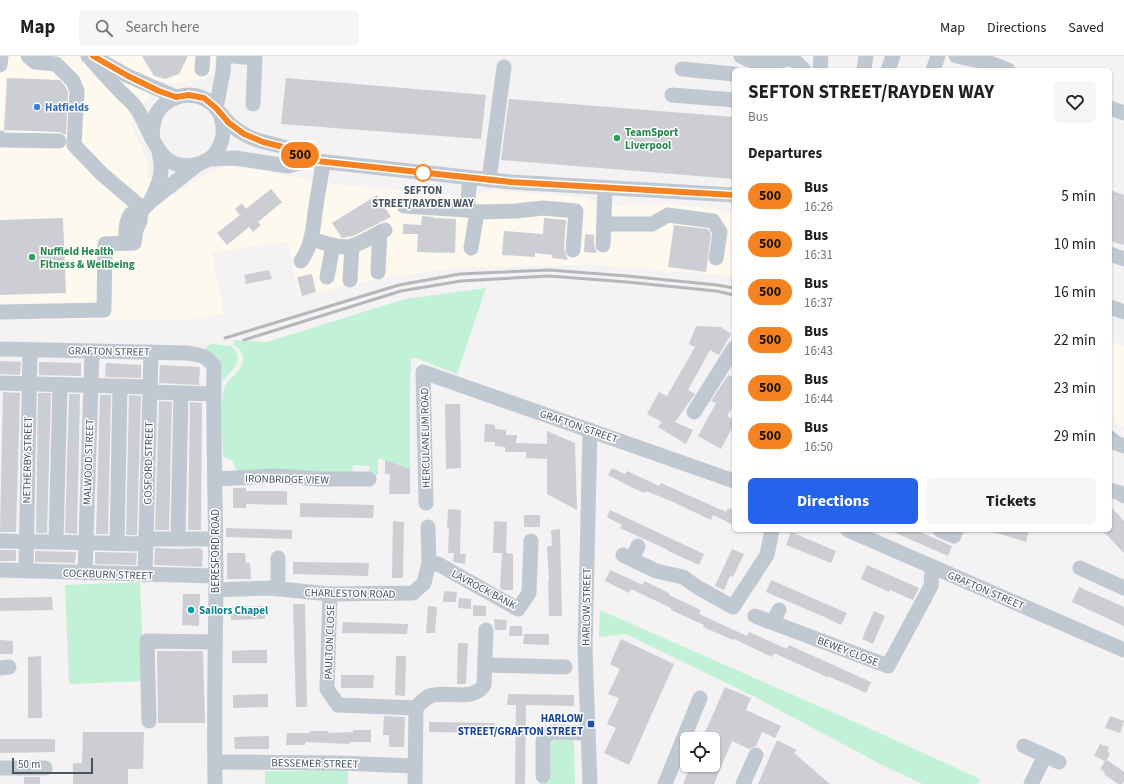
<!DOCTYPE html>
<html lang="en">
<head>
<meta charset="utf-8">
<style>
  :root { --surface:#fff; --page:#f6f6f6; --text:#202124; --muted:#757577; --line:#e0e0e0; --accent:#2563eb }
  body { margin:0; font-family:"Source Sans 3",sans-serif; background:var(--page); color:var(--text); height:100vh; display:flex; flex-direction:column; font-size:15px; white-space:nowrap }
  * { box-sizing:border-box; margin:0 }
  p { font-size:13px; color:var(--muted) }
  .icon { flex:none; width:22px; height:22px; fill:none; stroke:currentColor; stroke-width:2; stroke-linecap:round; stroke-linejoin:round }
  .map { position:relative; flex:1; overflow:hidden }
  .side { position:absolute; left:732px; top:12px; width:380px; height:464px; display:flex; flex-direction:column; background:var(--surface); border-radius:6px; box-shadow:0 1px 3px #0004 }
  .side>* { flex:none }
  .badge { padding:0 8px; border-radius:13px; font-size:14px; line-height:26px }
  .fabs { position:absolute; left:680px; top:676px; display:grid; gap:8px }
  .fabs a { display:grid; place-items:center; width:40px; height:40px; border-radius:6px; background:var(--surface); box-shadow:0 1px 3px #0004; font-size:20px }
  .scale { position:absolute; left:12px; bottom:10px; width:81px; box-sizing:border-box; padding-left:4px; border:2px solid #495461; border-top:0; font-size:11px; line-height:14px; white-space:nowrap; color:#495461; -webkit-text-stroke:3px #fff; paint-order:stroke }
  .map>.badge { position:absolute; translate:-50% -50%; box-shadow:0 0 0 2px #fff }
  h2 { padding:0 16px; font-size:15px; line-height:36px }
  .round { display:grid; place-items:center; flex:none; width:42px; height:42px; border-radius:6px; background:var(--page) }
  .overview { display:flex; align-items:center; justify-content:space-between; height:68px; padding:0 16px }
  h1 { font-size:19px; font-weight:700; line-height:30px }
  .cta { display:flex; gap:8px; margin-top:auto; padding:8px 16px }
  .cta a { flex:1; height:46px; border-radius:6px; background:var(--accent); color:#fff; font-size:16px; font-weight:700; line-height:46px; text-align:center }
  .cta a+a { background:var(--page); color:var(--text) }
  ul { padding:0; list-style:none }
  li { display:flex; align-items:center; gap:12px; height:48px; padding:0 16px }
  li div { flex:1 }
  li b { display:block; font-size:15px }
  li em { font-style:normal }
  li .badge { min-width:44px; font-weight:700; text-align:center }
  header { display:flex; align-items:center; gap:24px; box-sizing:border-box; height:56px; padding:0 20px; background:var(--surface); border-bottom:1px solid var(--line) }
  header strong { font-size:19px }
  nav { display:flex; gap:22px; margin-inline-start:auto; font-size:14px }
  .search { width:280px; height:36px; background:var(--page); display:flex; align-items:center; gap:10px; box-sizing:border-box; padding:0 14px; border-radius:6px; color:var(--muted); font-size:15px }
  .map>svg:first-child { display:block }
  .commercial { fill:#fdf9ee }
  .green { fill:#c1f1d7 }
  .building { fill:#ccced4 }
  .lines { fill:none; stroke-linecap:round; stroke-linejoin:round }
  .minor { stroke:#c0c9d2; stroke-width:15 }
  .rail { stroke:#b4b7bc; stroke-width:3 }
  .minor-bridge { stroke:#c0c9d2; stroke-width:15 }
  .line-casing { stroke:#fff; stroke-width:9 }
  .line { stroke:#f58220; stroke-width:6 }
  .shop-dot { fill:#3f7fe0; stroke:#fff; stroke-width:1.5 }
  .leisure-dot { fill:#2e9e5b; stroke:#fff; stroke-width:1.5 }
  .stop-dot { fill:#fff; stroke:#f58220; stroke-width:2 }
  .culture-dot { fill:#0f9aa8; stroke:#fff; stroke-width:1.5 }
  .transit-dot { fill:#1a4fb4; stroke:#fff; stroke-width:1.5 }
  .labels { text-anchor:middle; stroke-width:3; stroke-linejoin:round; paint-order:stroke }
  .shop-label { font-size:11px; font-weight:bold; fill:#366cbe; stroke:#fff; text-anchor:start }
  .leisure-label { font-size:11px; font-weight:bold; fill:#27864d; stroke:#fff; text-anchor:start }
  .stop-label { font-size:11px; font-weight:bold; fill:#495461; stroke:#fff }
  .street-label { font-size:11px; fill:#495461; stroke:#fff }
  .culture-label { font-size:11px; font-weight:bold; fill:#0d838f; stroke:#fff; text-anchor:start }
  .transit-label { font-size:11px; font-weight:bold; fill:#164399; stroke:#fff; text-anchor:end }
</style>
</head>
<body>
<header>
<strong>Map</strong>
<div class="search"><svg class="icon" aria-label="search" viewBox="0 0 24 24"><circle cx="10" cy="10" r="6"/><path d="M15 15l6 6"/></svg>Search here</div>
<nav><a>Map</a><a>Directions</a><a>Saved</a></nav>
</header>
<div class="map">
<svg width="1124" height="728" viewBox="0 0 1124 728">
  <rect width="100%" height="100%" fill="#f4f2f2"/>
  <!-- commercial -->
  <g class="commercial">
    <path d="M0 0H215L214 12 211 19 203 23 175 27 159 26 130 66 149 107 147 120 174 140 191 126 225 110 254 113 331 128 472 141 488 134 589 142 601 150 669 148 713 152 734 159V220L598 209 465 211 394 220 299 240 288 185 212 197 224 257 191 264 0 263Z"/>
    <path d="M1110 285 1124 290V370L1110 365Z"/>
  </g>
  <!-- green -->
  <g class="green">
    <path d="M486 232 457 318 416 302H411L410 332V413L380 403H378V419H372L369 416V410L353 409 352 415 349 418 237 415 232 404 223 401C223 385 219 343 225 330 229 321 241 316 243 306 244 298 240 291 233 289L234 284 267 286 405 243Z"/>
    <path d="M211 288 222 289 224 290H231C247 304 232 313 223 325L220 310 205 294 207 290Z"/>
    <path d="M140 526 144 625 69 628 65 529Z"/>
    <path d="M600 554 875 675 980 723 978 728H923L882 709 755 641 626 578 599 581Z"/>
    <path d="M556 684H572L574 687 575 728H538L539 727 550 726 551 688 553 685Z"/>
    <path d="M348 714V728H265V715Z"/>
  </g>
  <!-- building -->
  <g class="building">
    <path d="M142 0H188L179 18 165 23 154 20Z"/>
    <path d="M7 22 60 24 65 30 68 36 66 79 59 76 4 74Z"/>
    <path d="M286 22 486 39 481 83 281 68Z"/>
    <path d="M509 43 734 61V123L501 104Z"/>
    <path d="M271 133 282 146 258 166 261 169 253 176 249 171 227 189 217 177 240 159 235 153 242 147 246 153Z"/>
    <path d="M1110 134 1124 139V189L1110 185Z"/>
    <path d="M377 139 391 161 353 180 342 182 332 167Z"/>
    <path d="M422 160 434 161 433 162 456 163 455 197 417 196 418 178H403V168L421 169Z"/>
    <path d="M63 162 66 237 0 239V164Z"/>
    <path d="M544 162 566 164 564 193 568 204 552 202V199L535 197V201L502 199 504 175 543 178Z"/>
    <path d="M674 169 708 173 711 178 706 216 668 211Z"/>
    <path d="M585 178 594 179V189L597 197 584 196Z"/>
    <path d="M269 214 272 223 246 228 244 219Z"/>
    <path d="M312 218 316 236 302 240 297 221Z"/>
    <path d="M696 270 721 271 731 278 719 299 710 294 688 334 695 338 675 366 693 374 686 388 658 371 662 366 647 358 659 336 667 340 695 291 689 288Z"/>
    <path d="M0 305 21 306 20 319 0 318Z"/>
    <path d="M39 306 81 307V320L39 319Z"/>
    <path d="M106 307 141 309V322L105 321Z"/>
    <path d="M160 309 200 311 199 329 159 327Z"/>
    <path d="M728 319 734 322V349L727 360 734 364V368L721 393 698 380 716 347 711 345Z"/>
    <path d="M3 336 20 337 16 476H0Z"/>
    <path d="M38 337H51L47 477H36Z"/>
    <path d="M69 338H80L77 478 65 477Z"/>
    <path d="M100 339H111L108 478H96Z"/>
    <path d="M129 339 141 340 137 479H126Z"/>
    <path d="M159 345 172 346 169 474H155Z"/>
    <path d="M190 346 202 347 201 474H188Z"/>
    <path d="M445 348H460L461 412 446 413Z"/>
    <path d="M485 368 495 369V373L506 374V379H517L516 387 547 388V375L575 387 577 454 547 438V403L526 402V396H505V391L495 390V386H484Z"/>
    <path d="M385 404 410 413V438H389L390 418H385Z"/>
    <path d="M612 412 625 418 627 415 659 430 661 427 726 456 728 452 734 455V469L713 459 711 464 671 445 646 435 645 437 633 432 608 419Z"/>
    <path d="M233 432H246V435H287V449L246 448V452H233Z"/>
    <path d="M300 447 374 449 373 462 300 461Z"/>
    <path d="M1110 450 1124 465V497L1102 474H1110Z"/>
    <path d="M448 453 461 454 460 498H466L465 508 453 506 454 497H448L449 472H447Z"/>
    <path d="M610 454 704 498 699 509 668 495V494L620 472 622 469 607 461Z"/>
    <rect x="524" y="459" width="16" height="12"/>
    <path d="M393 465 404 466 403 522H392Z"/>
    <path d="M494 465 507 466 506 497 513 498V534H502L500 532 502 497H493Z"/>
    <path d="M226 472 292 474V483L226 481Z"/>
    <path d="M560 473 562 560H549L548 525H549L547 490H552L551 474Z"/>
    <path d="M889 474H916L952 490 948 500Z"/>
    <path d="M995 474H1029L1026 486 994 476Z"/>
    <path d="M791 476 836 495 831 507 786 489Z"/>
    <path d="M155 492 178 493 201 492V494H203L202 511 154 509Z"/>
    <path d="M732 493 744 498 733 521 730 520 724 534 715 530Z"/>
    <rect x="0" y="494" width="16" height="11"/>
    <path d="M35 495 76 496 75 507 35 506Z"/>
    <path d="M95 496 137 497 136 509 95 508Z"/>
    <path d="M227 497H245L246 507H250L251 523H227Z"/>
    <path d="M293 506 369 507 368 520 293 518Z"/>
    <path d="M867 509 919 532 913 544 890 534 889 536 861 523Z"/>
    <path d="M610 514 643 529 644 525 669 537V539L701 554 699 558 747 580 749 576 787 593 789 589 871 626 866 637 828 620 827 621 774 597 772 601 734 583 733 584 703 571 704 569 671 554V552L631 533 629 537 605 525Z"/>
    <path d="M771 524 847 557 841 569 826 562H827L766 536Z"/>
    <path d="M1079 531 1124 551V570L1072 546Z"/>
    <path d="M444 535 457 536 456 546H443Z"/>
    <path d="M183 538H200L199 570 182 569Z"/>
    <path d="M52 541 53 554 0 555V542Z"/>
    <path d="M459 542 471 543V553L458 552Z"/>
    <path d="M293 548H305L307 651H296Z"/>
    <path d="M473 549 486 550V560H473Z"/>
    <path d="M265 550V563L231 564 230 551Z"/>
    <path d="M428 550 437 551 435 577H426Z"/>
    <path d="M874 555 885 560 873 588 862 583Z"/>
    <path d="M494 563 507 564 506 574H495Z"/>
    <path d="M343 566 408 568 407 578 342 577Z"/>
    <path d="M510 570H522V580H509Z"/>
    <path d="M524 578H549V589L523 588Z"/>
    <path d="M621 583 674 608 629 709 604 697 616 672 607 668 619 642 608 638 620 613 610 608Z"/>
    <path d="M0 584 13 585V598H0Z"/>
    <path d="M458 587H468L466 628H457Z"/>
    <path d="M252 594H267V607H232V595Z"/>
    <path d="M157 595H203L205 667H158Z"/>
    <path d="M41 600 42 662H28V601Z"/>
    <path d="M396 600H406L405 640 395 639Z"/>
    <path d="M341 619H374L373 632H341Z"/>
    <path d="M725 631 751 642 746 654 781 670 775 682 762 676 756 690 749 693 732 685 714 728H683L691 709H713V683H702Z"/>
    <path d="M268 638V651L233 652V639Z"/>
    <path d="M508 638 574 639V650L526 649 525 728H515L516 649H507Z"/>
    <path d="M384 660 405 661 404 691H389V679H383Z"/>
    <path d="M1110 660 1124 665 1120 677 1105 672Z"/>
    <path d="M429 666 495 667V677L429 676Z"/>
    <path d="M353 674H371V686H350V688L305 686V689H286L287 677H310V675H328V677L353 676Z"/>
    <path d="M83 676H144L143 713H128V728H73V707H82Z"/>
    <path d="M269 680V693H235L234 681Z"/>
    <path d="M0 683H55V696L0 697Z"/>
    <path d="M777 684 797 694 794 697 830 728H758Z"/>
    <path d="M1100 688 1109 691 1107 696 1110 697 1107 704 1124 716V725L1122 728H1118L1104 718 1105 716 1100 713 1105 705 1094 700Z"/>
    <rect x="24" y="721" width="16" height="7"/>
  </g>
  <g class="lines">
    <!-- minor -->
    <g class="minor">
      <path d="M28 0 35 6 56 8 73 25 77 35 74 89 102 118 143 153"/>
      <path d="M88 0C98 11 107 22 117 32 122 38 129 43 134 49 152 71 155 116 194 109 203 107 214 102 218 93 225 81 224 70 220 58"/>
      <path d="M233 0 255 2 253 48"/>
      <path d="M741 0C762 11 770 7 792 2"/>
      <path d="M790 0 804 14"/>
      <path d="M956 0 990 7 1008 14"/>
      <path d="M94 1 128 20 176 41"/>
      <path d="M0 9 1 0"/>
      <path d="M202 13 203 0"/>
      <path d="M682 13 734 18"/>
      <path d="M820 14 821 0"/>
      <path d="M864 14 866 0"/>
      <path d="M888 14 893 0"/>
      <path d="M933 14 938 0"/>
      <path d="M672 39 734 44"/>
      <path d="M216 52 223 16 224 0"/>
      <path d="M1110 52 1124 57"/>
      <path d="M0 82 3 84 59 85"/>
      <path d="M152 82C152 76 153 68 155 61 164 40 192 32 211 47 215 50 217 54 221 58 227 66 235 73 244 78 258 87 275 87 290 93 296 96 302 101 308 104L511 126 734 139"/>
      <path d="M210 103 235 102 288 110 308 104"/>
      <path d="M489 124 504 11"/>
      <path d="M151 144C160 126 164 116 159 96"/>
      <path d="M404 150 467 154 470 122"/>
      <path d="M468 154 477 156 471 192"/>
      <path d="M477 156 516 155 543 152 576 155 573 194"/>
      <path d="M604 168H652L668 159 713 165 720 176 716 202"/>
      <path d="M312 183C323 187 335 191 347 191 358 190 374 179 385 174"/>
      <path d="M126 187C126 176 125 167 131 158L141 156"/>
      <path d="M603 189 605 132"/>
      <path d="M1110 198 1124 203"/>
      <path d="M301 205C313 188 313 170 316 150 318 136 321 121 323 107"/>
      <path d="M378 216 380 176"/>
      <path d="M327 221 333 189"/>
      <path d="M350 224 352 190"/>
      <path d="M1110 251 1124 256"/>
      <path d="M0 256 104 254 105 188 134 187 136 174 140 165 141 156 143 153 151 145 198 108"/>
      <path d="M0 293 187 297C201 299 205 299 214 310 213 385 216 460 216 534 215 599 214 663 215 728"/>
      <path d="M0 327 150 331"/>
      <path d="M150 336 213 338"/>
      <path d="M694 356 734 292"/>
      <path d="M215 423 276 420 319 423H369"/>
      <path d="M1110 434 1120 437 1124 440"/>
      <path d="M426 447 423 316 734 425"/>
      <path d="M848 474 1124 594"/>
      <path d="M940 474 954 480 956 474"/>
      <path d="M178 482 181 337"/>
      <path d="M146 483H215"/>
      <path d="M0 485 146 488"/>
      <path d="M56 486 60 329"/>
      <path d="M117 487 120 330"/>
      <path d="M623 499 656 515 683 521 697 531 733 551 767 499 772 474"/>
      <path d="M278 502V533"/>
      <path d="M632 503 638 490"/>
      <path d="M429 507 438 508 518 553 529 537 531 485"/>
      <path d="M1080 512 1124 532"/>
      <path d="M0 514 215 520"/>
      <path d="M26 515 30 294"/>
      <path d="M85 517 92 295"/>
      <path d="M145 519 151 296"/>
      <path d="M216 534 270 532 330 538 413 537 424 527 429 507 428 471"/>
      <path d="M330 538 327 633 338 649 416 652"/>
      <path d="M755 560 888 610 931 530 932 511"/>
      <path d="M773 566 779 554"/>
      <path d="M485 609 565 611"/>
      <path d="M0 612 9 611"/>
      <path d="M149 665 147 585 214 586"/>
      <path d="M1024 690 1059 706"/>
      <path d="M215 706 339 707 414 710"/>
      <path d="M0 712H45"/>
      <path d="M543 720V685L547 678 554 676 588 677"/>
      <path d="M415 728 416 652C421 646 426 640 434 639 451 635 473 646 484 629L486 574"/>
      <path d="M590 728 585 592 590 374"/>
      <path d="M665 728 700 642"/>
      <path d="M743 728 756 699"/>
      <path d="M1031 728 1045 700"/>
    </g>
    <!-- rail -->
    <g class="rail">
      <path d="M225 282 399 229 460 218 549 214 627 220 717 229 734 232"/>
      <path d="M244 284 401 235 461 225 549 220 627 226 716 235 734 239"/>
      <path d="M1110 375 1124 386"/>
      <path d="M1110 383 1124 395"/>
    </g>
    <!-- minor-bridge -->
    <path class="minor-bridge" d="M1110 385 1124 390"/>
  </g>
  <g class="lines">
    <defs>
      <path id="line" d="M93 0 128 20 159 35 176 41 189 39 204 42 216 52 229 67 244 78 263 86 291 93 308 104 511 126 734 139"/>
    </defs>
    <!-- line casing -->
    <use href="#line" class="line-casing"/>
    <!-- line -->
    <use href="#line" class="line"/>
  </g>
  <!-- markers -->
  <circle class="shop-dot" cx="37" cy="51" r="4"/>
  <g class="leisure-dot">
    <circle cx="617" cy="82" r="4"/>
    <circle cx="32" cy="201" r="4"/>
  </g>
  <circle class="stop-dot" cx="423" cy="117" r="8"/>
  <circle class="culture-dot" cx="191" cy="554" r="4"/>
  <rect class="transit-dot" x="587" y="664" width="8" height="8" rx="2"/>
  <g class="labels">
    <!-- shop labels -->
    <g class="shop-label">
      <text x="45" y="55">Hatfields</text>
    </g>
    <!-- leisure labels -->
    <g class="leisure-label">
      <text x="625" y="80">TeamSport<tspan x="625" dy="13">Liverpool</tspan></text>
      <text x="40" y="199">Nuffield Health<tspan x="40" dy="13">Fitness &amp; Wellbeing</tspan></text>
    </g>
    <!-- stop labels -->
    <g class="stop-label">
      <text x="423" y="138">SEFTON<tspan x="423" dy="13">STREET/RAYDEN WAY</tspan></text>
    </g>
    <!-- street labels -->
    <g class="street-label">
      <text transform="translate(109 295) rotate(1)" y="4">GRAFTON STREET</text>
      <text transform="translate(579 370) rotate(19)" y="4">GRAFTON STREET</text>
      <text transform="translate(425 382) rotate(-91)" y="4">HERCULANEUM ROAD</text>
      <text transform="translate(27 404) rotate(-89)" y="4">NETHERBY STREET</text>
      <text transform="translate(88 406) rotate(-88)" y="4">MALWOOD STREET</text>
      <text transform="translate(148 407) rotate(-89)" y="4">GOSFORD STREET</text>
      <text transform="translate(287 423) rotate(1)" y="4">IRONBRIDGE VIEW</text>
      <text transform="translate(215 495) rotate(-90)" y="4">BERESFORD ROAD</text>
      <text transform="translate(108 518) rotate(2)" y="4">COCKBURN STREET</text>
      <text transform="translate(484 533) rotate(28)" y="4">LAVROCK BANK</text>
      <text transform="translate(986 534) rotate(23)" y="4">GRAFTON STREET</text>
      <text transform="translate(350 537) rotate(1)" y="4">CHARLESTON ROAD</text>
      <text transform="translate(586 551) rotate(-89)" y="4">HARLOW STREET</text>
      <text transform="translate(329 586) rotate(-88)" y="4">PAULTON CLOSE</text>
      <text transform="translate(848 595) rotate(21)" y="4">BEWEY CLOSE</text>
      <text transform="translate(315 707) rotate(1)" y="4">BESSEMER STREET</text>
    </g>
    <!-- culture labels -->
    <g class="culture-label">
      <text x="199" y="558">Sailors Chapel</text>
    </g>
    <!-- transit labels -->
    <g class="transit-label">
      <text x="583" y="666">HARLOW<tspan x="583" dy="13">STREET/GRAFTON STREET</tspan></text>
    </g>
  </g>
</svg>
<div class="fabs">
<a><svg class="icon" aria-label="locate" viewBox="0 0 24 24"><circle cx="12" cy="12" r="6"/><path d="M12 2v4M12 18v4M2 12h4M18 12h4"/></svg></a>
</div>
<div class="scale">50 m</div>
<b class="badge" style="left:300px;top:99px;background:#f58220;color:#111">500</b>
<section class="side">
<div class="overview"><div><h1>SEFTON STREET/RAYDEN WAY</h1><p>Bus</p></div><a class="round"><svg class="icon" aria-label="heart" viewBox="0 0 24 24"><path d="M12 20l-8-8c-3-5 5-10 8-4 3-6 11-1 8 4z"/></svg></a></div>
<h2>Departures</h2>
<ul>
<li><span class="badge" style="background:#f58220;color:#111">500</span><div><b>Bus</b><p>16:26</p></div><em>5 min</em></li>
<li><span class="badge" style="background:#f58220;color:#111">500</span><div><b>Bus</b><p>16:31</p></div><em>10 min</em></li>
<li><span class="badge" style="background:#f58220;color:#111">500</span><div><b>Bus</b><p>16:37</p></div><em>16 min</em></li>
<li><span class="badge" style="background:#f58220;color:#111">500</span><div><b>Bus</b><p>16:43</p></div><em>22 min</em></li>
<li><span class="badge" style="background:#f58220;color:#111">500</span><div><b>Bus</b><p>16:44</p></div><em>23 min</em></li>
<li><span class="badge" style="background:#f58220;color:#111">500</span><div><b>Bus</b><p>16:50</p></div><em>29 min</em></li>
</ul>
<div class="cta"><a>Directions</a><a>Tickets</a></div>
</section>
</div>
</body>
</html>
